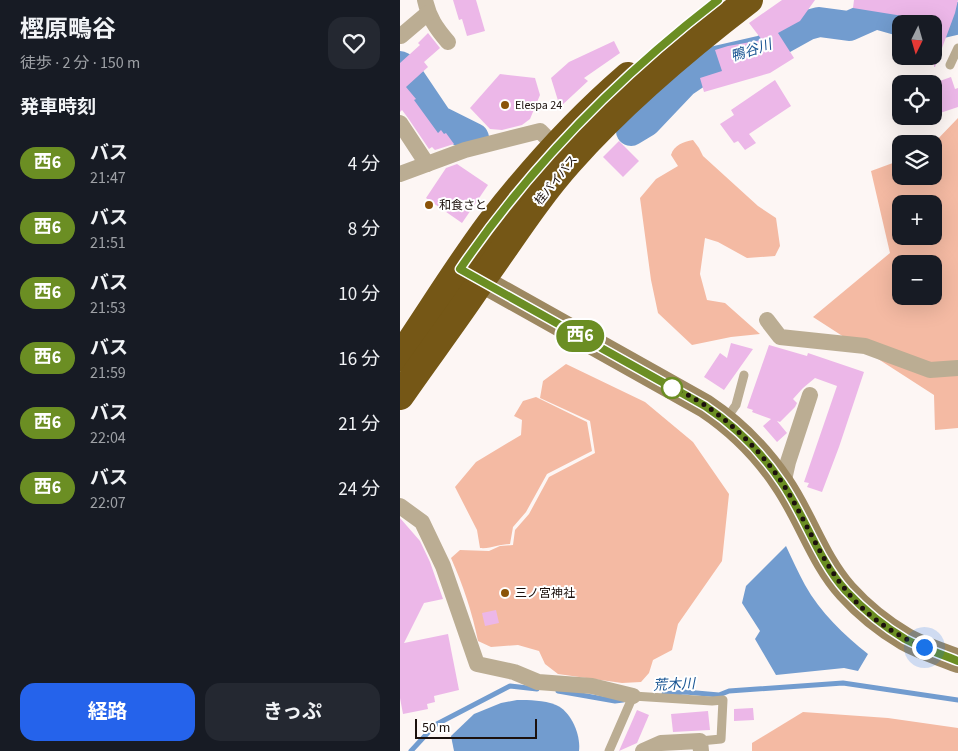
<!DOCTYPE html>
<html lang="ja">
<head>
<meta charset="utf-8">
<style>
  :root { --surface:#171b24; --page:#242831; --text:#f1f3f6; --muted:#9ea1a6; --accent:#2563eb }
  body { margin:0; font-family:"Source Sans 3","Noto Sans JP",sans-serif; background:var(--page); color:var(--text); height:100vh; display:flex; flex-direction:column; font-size:19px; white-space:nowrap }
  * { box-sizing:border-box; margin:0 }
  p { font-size:16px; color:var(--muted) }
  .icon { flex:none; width:28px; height:28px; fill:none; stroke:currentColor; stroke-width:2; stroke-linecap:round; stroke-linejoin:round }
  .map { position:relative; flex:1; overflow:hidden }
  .drawer { display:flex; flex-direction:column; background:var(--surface); width:400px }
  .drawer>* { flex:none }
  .badge { padding:0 10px; border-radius:16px; font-size:18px; line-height:32px }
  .needle { width:32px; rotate:185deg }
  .controls { position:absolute; left:492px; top:15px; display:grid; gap:10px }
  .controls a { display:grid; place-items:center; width:50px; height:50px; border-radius:10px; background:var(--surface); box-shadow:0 5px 20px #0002; font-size:25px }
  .scale { position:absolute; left:15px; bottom:12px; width:122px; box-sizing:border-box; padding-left:5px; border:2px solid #1c110d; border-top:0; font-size:14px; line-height:18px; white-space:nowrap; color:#1c110d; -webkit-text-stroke:4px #fff; paint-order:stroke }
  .you { position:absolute; width:25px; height:25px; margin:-12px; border:4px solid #fff; border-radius:50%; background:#1a73e8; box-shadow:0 0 0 8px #1a73e833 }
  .map>.badge { position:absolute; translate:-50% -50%; box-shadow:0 0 0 2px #fff }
  h2 { padding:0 20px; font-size:19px; line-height:45px }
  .round { display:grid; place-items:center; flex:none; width:52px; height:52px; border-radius:15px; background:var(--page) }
  .headline { display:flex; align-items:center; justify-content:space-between; height:85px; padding:0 20px }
  h1 { font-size:24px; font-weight:700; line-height:38px }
  .primary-button { display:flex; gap:10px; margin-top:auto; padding:10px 20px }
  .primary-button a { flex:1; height:58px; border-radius:15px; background:var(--accent); color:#fff; font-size:20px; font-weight:700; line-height:58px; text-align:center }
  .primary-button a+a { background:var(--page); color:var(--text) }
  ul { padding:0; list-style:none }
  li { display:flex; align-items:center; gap:15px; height:65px; padding:0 20px }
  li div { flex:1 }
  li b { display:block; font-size:19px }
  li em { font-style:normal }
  li .badge { min-width:55px; font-weight:700; text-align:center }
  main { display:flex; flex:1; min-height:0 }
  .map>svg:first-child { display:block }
  .green { fill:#f4baa3; fill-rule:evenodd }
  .water { fill:#729ccf }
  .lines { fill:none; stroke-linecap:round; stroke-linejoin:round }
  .stream { stroke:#729ccf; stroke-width:5 }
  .river { stroke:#729ccf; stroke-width:30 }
  .building { fill:#ecb7e8 }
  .lane { stroke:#bbad93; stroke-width:9 }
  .street { stroke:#bbad93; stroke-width:16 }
  .secondary { stroke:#9d8861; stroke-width:24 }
  .highway { stroke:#755716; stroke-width:28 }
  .line-casing { stroke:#fff; stroke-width:11 }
  .line { stroke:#6b8e23; stroke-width:8 }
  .walk { stroke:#1c110d; stroke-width:5; stroke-dasharray:0 9 }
  .poi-dot { fill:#8b5307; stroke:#fff; stroke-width:2 }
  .stop-dot { fill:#fff; stroke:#6b8e23; stroke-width:2.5 }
  .labels { text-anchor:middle; stroke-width:4; stroke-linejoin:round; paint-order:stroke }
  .poi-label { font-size:12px; fill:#1c110d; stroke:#fff; text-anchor:start }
  .street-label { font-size:12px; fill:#1c110d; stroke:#fff }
  .water-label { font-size:14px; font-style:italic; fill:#195593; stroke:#fff }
</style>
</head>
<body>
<main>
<section class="drawer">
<div class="headline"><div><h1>樫原鴫谷</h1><p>徒歩 · 2 分 · 150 m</p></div><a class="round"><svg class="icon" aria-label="heart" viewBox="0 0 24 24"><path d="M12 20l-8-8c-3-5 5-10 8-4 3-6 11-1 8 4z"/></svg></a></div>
<h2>発車時刻</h2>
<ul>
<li><span class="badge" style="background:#6b8e23;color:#fff">西6</span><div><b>バス</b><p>21:47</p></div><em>4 分</em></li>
<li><span class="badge" style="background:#6b8e23;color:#fff">西6</span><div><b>バス</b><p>21:51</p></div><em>8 分</em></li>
<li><span class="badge" style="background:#6b8e23;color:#fff">西6</span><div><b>バス</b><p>21:53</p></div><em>10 分</em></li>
<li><span class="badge" style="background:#6b8e23;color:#fff">西6</span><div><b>バス</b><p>21:59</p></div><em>16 分</em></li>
<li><span class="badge" style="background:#6b8e23;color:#fff">西6</span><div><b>バス</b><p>22:04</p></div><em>21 分</em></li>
<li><span class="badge" style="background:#6b8e23;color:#fff">西6</span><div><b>バス</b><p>22:07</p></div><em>24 分</em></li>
</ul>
<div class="primary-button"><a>経路</a><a>きっぷ</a></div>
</section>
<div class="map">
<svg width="558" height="751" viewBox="0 0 558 751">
  <rect width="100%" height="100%" fill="#fdf6f4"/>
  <!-- green -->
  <g class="green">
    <path d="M558 118V428L535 430 534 395 413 317 490 253 471 171 501 160V176H534L533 144ZM501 204H534V236H501ZM501 264H534V296H501Z"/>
    <path d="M293 140 299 148 303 156 358 206 376 218 380 246 375 256 347 258 318 242 305 238 300 274 307 300 325 303 360 334 331 337 292 345 258 313 251 280 240 198 256 179 278 166 271 155C274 145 283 142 293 140Z"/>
    <path d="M166 364 245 402 293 442 329 494 322 561 278 624 272 650 253 660 249 673 241 682 222 683 158 674 145 664 139 651 118 645 91 647 78 641C72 612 63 585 51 558L60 550 89 551 100 546 113 545 115 530 129 514 149 477 195 453 190 421 140 398 143 381Z"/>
    <path d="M136 397 187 422 192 451 147 474 126 512 113 527 110 544C99 544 91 549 80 548L77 530 55 487 76 462 121 435 122 420 114 416 123 401Z"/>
    <path d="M403 712 488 718 558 728V751H352V743Z"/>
  </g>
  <!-- water -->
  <g class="water">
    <path d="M386 546C392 559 398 572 405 585 420 612 444 635 468 654L458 671 444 668 376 675 355 639 360 631 342 603 346 586Z"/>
    <path d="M117 700C130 700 143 700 156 705 171 711 181 735 179 751H54L51 736 74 714 101 703Z"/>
  </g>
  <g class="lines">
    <!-- stream -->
    <g class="stream">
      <path d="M158 691 215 701 223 700"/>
      <path d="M264 694 285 692 319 695 329 691 443 683 558 700"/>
      <path d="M11 751 35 725 110 686 137 689"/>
    </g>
    <!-- river -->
    <g class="river">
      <path d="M534 25 555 20 558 17"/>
      <path d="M0 66 3 68 38 120 74 138"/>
      <path d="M231 131 246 122 284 82 315 61 363 50 408 25 419 22 449 26 476 14 504 22 517 24"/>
    </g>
  </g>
  <!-- building -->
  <g class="building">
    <path d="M53 0H76L85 31 67 36 62 19 59 20Z"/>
    <path d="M382 0H415L400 21 378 33 394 58 370 73 304 92 300 78 322 71 315 50 328 46 362 40 349 23Z"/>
    <path d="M454 0H558L555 13 535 67H534V21L453 8Z"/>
    <path d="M28 33 40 48 24 62 28 67 6 87 16 99 14 100 38 133 41 130 44 134 46 133 54 144 35 150 32 147 29 149 8 118 2 110 0 112V63L20 45 18 43Z"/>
    <path d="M214 41 220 53 184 78 188 81 160 107 151 78 169 62Z"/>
    <path d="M100 74 135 78 140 95 130 119 122 125 102 130 90 129 70 108Z"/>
    <path d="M551 77 555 89 558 88V107L534 115V83Z"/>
    <path d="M375 80 391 106 349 134 356 143 345 150 338 141 334 143 320 124 334 115 331 110Z"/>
    <path d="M219 141 239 161 223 177 203 157Z"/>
    <path d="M57 164 88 185 62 223 26 198 46 168Z"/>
    <path d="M331 343 353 349 324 390 304 377 320 353 327 358Z"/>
    <path d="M369 345 407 356 408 353 464 372 439 447 422 492 407 487 409 483 404 482 437 386 415 378 403 388 393 399 397 403 395 407 380 422 377 421 387 433 377 442 363 426 371 419 352 412 353 410 347 408Z"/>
    <path d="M0 518 20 541 30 562 43 599 24 603 4 643 48 634 59 690 34 696 35 702 27 704 28 709 3 714 0 698Z"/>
    <path d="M96 610 99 623 85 626 82 613Z"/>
    <path d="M353 708 354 720 334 721V709Z"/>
    <path d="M237 710 249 715 237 743 219 751Z"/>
    <path d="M308 711 310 730 273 732 271 714Z"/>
  </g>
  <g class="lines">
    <!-- lane -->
    <g class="lane">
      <path d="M550 65 558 48"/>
      <path d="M326 419 336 405 344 375"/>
      <path d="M209 751 233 696 312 701 323 700 321 739 300 741"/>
    </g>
    <!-- street -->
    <g class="street">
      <path d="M25 0C29 18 36 28 48 42"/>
      <path d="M1 36 28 13"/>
      <path d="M0 123 27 164"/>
      <path d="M0 174 65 150 140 131 156 147"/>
      <path d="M367 320 380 337 465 346 530 370 558 368"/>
      <path d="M383 484 388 462 410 395"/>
      <path d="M0 506 22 522 43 566 77 664 114 672 138 682 192 686 233 696"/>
      <path d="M243 751 261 743 300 741 301 751"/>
    </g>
    <!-- secondary -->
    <path class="secondary" d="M66 272 305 406C335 426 362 453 382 483 406 518 418 560 446 591 463 610 483 626 505 639 521 648 541 654 558 661"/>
    <!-- highway -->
    <g class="highway">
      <path d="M0 357C30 313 58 267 90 224 131 171 177 120 228 76"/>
      <path d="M0 396C27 357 55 320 81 281 110 241 136 199 169 162 223 101 285 49 349 0"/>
    </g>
  </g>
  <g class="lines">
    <defs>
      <path id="line" d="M318 0C218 77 131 165 60 269L305 406C335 426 362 453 382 483 406 518 418 560 446 591 464 610 483 626 505 639 522 648 541 654 558 661"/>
    </defs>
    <!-- line casing -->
    <use href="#line" class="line-casing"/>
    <!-- line -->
    <use href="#line" class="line"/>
    <!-- walk -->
    <path class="walk" d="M272 388C313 403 359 447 383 484 405 518 419 557 445 589 465 615 494 635 524 647"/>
  </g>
  <!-- markers -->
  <g class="poi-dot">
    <circle cx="105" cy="105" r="5"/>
    <circle cx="29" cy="205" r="5"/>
    <circle cx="105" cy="593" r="5"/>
  </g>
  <circle class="stop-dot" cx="272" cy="388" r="10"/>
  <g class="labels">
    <!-- poi labels -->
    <g class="poi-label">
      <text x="115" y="109">Elespa 24</text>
      <text x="39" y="209">和食さと</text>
      <text x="115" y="597">三ノ宮神社</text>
    </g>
    <!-- street labels -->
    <g class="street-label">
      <text transform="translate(156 180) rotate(-51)" y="4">桂バイパス</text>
    </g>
    <!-- water labels -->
    <g class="water-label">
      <text transform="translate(351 50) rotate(-18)" y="5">鴨谷川</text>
      <text transform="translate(274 684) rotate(-3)" y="5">荒木川</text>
    </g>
  </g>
</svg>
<div class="controls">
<a><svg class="needle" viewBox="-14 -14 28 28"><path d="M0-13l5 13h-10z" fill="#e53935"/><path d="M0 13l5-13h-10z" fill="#9ea1a6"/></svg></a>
<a><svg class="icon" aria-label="locate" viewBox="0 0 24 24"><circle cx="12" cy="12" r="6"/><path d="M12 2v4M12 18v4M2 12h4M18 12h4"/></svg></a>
<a><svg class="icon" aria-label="layers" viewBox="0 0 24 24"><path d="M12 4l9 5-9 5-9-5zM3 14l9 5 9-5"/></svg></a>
<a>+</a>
<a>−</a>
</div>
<div class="scale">50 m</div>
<div class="you" style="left:524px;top:647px"></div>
<b class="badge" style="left:180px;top:336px;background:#6b8e23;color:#fff">西6</b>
</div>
</main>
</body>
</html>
